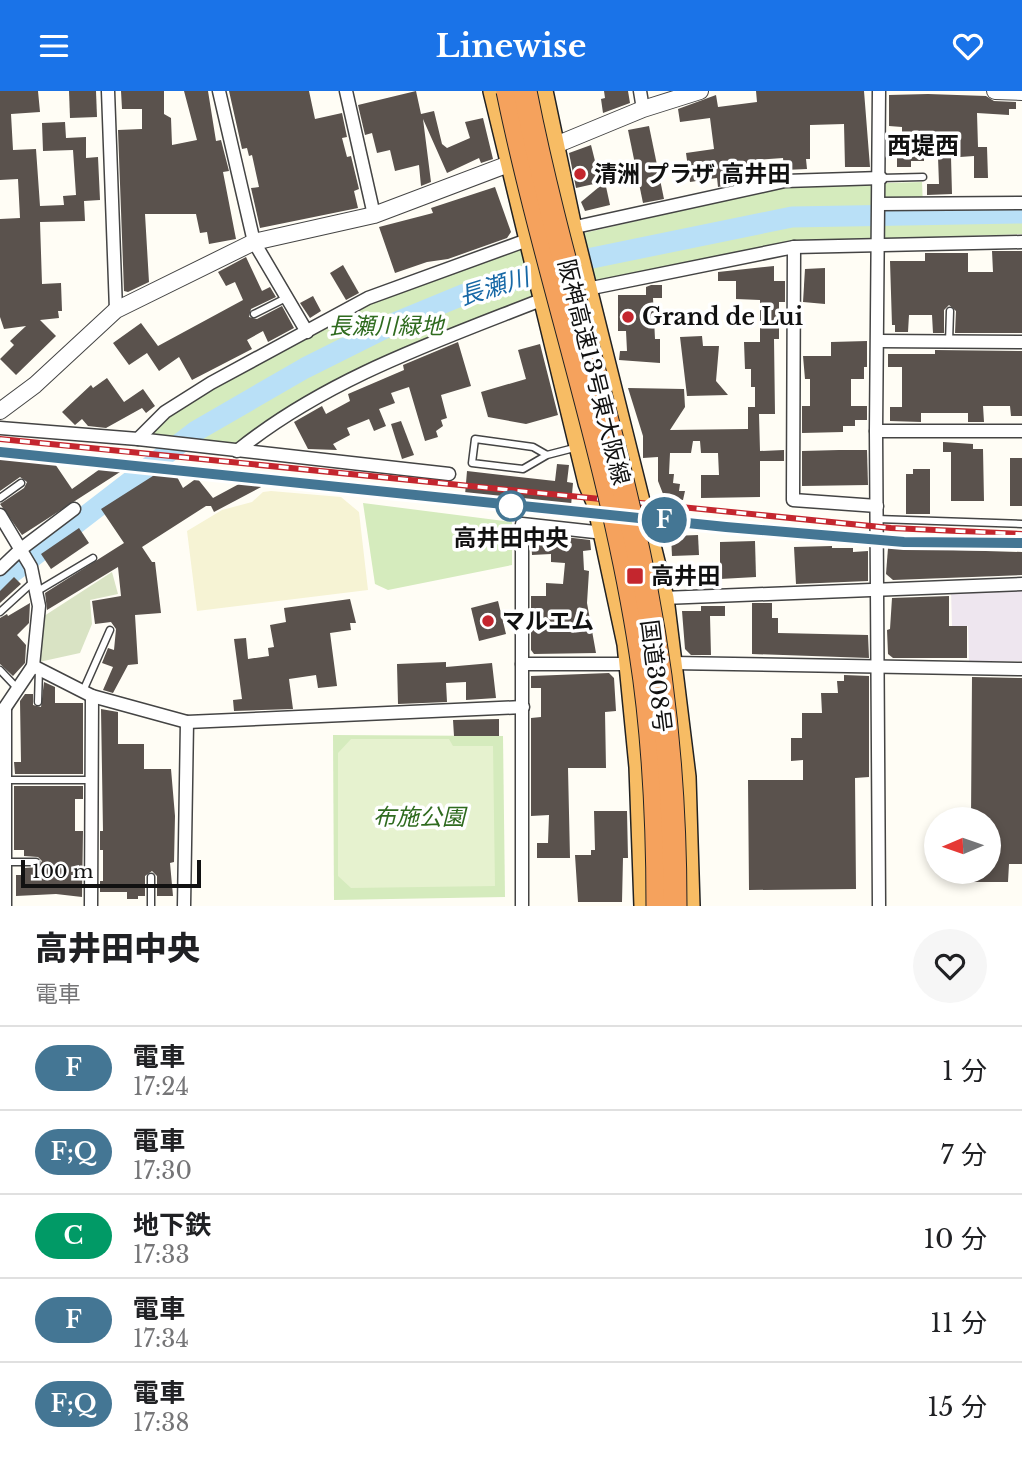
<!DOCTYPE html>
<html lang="ja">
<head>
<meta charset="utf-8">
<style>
  :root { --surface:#fff; --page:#f6f6f6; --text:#202124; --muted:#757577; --line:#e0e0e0; --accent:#1a73e8 }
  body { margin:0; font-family:"Libre Baskerville","Noto Sans JP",serif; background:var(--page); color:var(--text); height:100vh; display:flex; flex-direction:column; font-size:26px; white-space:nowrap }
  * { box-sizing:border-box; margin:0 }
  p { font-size:23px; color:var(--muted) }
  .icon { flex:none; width:38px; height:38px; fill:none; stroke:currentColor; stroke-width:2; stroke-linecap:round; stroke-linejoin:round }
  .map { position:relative; height:815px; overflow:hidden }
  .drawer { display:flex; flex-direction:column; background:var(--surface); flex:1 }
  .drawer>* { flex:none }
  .badge { padding:0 14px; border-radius:23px; font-size:24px; line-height:46px }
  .needle { width:46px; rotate:268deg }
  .tools { position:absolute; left:924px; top:716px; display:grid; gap:14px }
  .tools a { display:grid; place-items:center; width:77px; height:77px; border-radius:50%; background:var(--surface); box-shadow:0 4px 10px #0003; font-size:35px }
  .scale { position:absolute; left:21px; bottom:18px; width:180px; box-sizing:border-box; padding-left:7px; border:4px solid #111; border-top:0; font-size:19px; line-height:24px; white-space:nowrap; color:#111; -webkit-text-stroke:5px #fff; paint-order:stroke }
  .map>.badge { position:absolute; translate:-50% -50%; box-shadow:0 0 0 4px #fff }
  .round { display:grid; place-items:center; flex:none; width:74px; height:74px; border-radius:37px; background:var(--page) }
  .overview { display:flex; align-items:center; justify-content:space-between; height:119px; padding:0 35px }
  h1 { font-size:33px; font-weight:800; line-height:52px }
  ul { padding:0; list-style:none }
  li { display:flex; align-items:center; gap:21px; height:84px; padding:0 35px; border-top:2px solid var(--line) }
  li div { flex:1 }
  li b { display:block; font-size:26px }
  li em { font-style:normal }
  li .badge { min-width:77px; font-weight:700; text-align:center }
  header { display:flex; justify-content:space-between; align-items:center; height:91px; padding:0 35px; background:var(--accent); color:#fff; font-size:32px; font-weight:800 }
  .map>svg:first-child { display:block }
  .industrial { fill:#eee6ef }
  .farmland { fill:#f6f3d4 }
  .green { fill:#d5ebbd }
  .cemetery { fill:#d9e3c4 }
  .pitch { fill:#e6f2cf }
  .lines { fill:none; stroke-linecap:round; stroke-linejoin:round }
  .river { stroke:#b9e0f7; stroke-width:21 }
  .building { fill:#5a524d }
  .service-casing { stroke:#444; stroke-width:9 }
  .minor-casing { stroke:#444; stroke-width:15 }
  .tertiary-casing { stroke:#444; stroke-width:18 }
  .trunk-casing { stroke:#222; stroke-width:24 }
  .service { stroke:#fff; stroke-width:6 }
  .minor { stroke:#fff; stroke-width:12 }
  .tertiary { stroke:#fff; stroke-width:16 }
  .trunk { stroke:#f7bc64; stroke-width:21 }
  .rail-casing { stroke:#c4262e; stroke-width:6 }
  .rail { stroke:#fff; stroke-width:3.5; stroke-dasharray:10; stroke-linecap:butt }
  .motorway-bridge-casing { stroke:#222; stroke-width:25; stroke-linecap:butt }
  .motorway-bridge { stroke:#f5a25d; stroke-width:23 }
  .line-casing { stroke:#fff; stroke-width:16 }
  .line { stroke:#447694; stroke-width:10 }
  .poi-dot { fill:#c4262e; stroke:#fff; stroke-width:2.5 }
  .stop-dot { fill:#fff; stroke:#447694; stroke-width:3.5 }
  .labels { text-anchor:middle; stroke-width:7; stroke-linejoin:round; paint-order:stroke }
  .poi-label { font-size:23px; font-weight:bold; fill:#111; stroke:#fff; text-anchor:start }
  .park-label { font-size:23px; font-style:italic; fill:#2f6b1f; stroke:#fff }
  .street-label { font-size:23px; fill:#111; stroke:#fff }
  .stop-label { font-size:23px; font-weight:bold; fill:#111; stroke:#fff }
  .neighbourhood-label { font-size:24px; font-weight:bold; fill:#111; stroke:#fff }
  .water-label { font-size:24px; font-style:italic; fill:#1768a6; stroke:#fff }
</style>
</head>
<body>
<header><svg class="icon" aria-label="menu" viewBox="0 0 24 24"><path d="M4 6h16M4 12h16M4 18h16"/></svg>Linewise<svg class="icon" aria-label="heart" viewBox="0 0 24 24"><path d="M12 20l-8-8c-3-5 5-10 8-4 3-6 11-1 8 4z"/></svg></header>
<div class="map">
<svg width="1022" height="815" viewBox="0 0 1022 815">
  <rect width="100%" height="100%" fill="#fffdf5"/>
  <!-- industrial -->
  <path class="industrial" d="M1022 497V570L969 571 968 535H952L951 499Z"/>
  <!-- farmland -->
  <path class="farmland" d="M271 400 341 406 359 421 368 499 197 520 187 440 222 419 252 411 263 401Z"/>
  <!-- green -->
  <g class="green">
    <path d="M922 91 923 116 1022 118V143L794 151 540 205 320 302 262 332 233 354 148 345 168 324 241 279 371 209 532 154 789 95Z"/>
    <path d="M363 412 512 431V474L388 499 375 493Z"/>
    <path d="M333 644 503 645 505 806 334 809Z"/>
  </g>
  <!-- cemetery -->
  <path class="cemetery" d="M112 481 118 503 90 509 92 533 80 562 39 571 41 527Z"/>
  <!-- pitch -->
  <path class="pitch" d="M351 648H449L453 655H493L495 795 351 797 338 785V662Z"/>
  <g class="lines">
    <!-- river -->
    <path class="river" d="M0 491 196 340 305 277 397 231 465 203 592 167 792 126 1022 122"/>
  </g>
  <!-- building -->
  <g class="building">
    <path d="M0 0H38L40 21 11 23 13 59 36 58 40 115 64 114 63 105 76 104 73 59 43 60 42 32 65 31 66 47 86 46V67L98 66 100 109 84 110 85 130 40 131 42 193 61 192 62 220H58L59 227 40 229 56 245 16 284 0 268 14 254 10 250 26 235 4 238 0 226V128L20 127 18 88 0 89Z"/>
    <path d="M69 0H96L97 26 70 27Z"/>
    <path d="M121 0H164V23L171 27 172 54 197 49 184 0H208L216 50 221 49 229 80 223 81 236 148 209 153 207 141 200 142 196 123H145L149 191 128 201 124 200 118 39 142 38V18H122Z"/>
    <path d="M229 0H309L315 28 342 22 347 46 342 47 347 66 351 65 359 98 354 100 358 117 260 137 251 97 259 96 252 64 249 65 247 57 242 58Z"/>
    <path d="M416 0 421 23 434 20 442 53 447 57 470 47 465 31 483 27 493 68 481 72 479 67 447 82 423 28 431 91 421 95 419 74 395 80 390 59 377 62 372 42 365 44 358 14Z"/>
    <path d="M604 0H628L630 12 603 22 601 8 605 7Z"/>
    <path d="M756 0H864L870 76H845L844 33 810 34V68H806L807 78 784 79 783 67 753 69 754 80 748 81 749 89 718 96 717 87 690 91 686 62 714 58 710 27 680 31 678 18 716 4 718 16 757 11Z"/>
    <path d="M928 3 986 5 994 10 1016 11V18H1009V24L977 22 978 56H987L988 87H974V65L960 66 959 44H924V70H911V76H897V60H902V36L889 35V4Z"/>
    <path d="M649 35 664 108 643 112 628 39Z"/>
    <path d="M591 54 595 70H601L607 90 576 97 569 62Z"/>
    <path d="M938 66H951L952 103 927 104V93H939Z"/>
    <path d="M605 91 610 114 585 120 581 111Z"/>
    <path d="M495 96 511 141 507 147 448 168 427 171 395 182 379 136 433 122 431 117Z"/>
    <path d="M992 160H1022V242H955L956 220 949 214 944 219V242H933L932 224H909L908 241H895V234H892L890 170H925V162H968V181H993Z"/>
    <path d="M246 166 262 200 270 196 276 206 251 218 249 226 257 228 282 215 294 237 268 251 263 240 247 249 252 258 192 289 179 266 159 280 147 262 129 274 113 252 141 232 158 255 243 209 235 191 226 195 218 181Z"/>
    <path d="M343 174 359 202 346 209 330 182Z"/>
    <path d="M774 175V190H785V211H779V248H774L775 323H759L760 360 784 359V370H760V406L701 407V384H719L718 362H701L700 350H693L691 362H670L669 383H674L673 392 680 393 679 400H685L683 409 665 408 658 390V366L643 367V345L628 297 684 298 685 316 670 339 748 338V316H755V296H751V278H745L744 251H760V209L736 208V190H718V181Z"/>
    <path d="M825 177V213L803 211 805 178Z"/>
    <path d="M651 194H662V207H653L655 248H660V272L619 269 620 260H627L626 240H618V204H646V196Z"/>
    <path d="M313 205 321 220 310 227 300 212Z"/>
    <path d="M702 245 703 255H719L716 290 728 304 687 305 680 246Z"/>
    <path d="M867 250V276H864V288H851V315H867V329H855V335H843V341L802 342V315H810V288H805L803 265H831V251Z"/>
    <path d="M458 251 471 295 441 304 447 327 441 329 443 335 436 340 438 346 425 350 409 296 391 302 395 312 379 318 386 335 374 340 369 328 347 337 350 344 333 353 337 359 308 358 294 331 322 315 326 323 350 310 348 303 404 279 403 274Z"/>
    <path d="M540 253 558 324 526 333 488 326 481 301 526 288 518 259Z"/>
    <path d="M935 259 1022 260V325H1011L1010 315H983L984 331H968V322H921V331L890 330V316H902V276H888V263H935Z"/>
    <path d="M107 287 124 311 143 298 155 315 146 322 142 317 106 337 88 335 82 328 75 334 62 321 91 294 93 297Z"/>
    <path d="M401 330 414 364 402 368 391 333Z"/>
    <path d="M943 351 973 353V358H983L984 410H951V361H943Z"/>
    <path d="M839 359H867L868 394 802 395V360Z"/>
    <path d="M0 367 55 373 72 398 100 378 120 381 22 444 0 413 24 397 27 391 20 386 0 400Z"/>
    <rect x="1010" y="367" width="12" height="48"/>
    <path d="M557 373 569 374 567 391 573 392 570 427 464 416 467 380 555 390Z"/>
    <path d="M913 378H930V423H906V383H913Z"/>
    <path d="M156 383 176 384 183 397 197 387 213 407 239 393 265 394 214 421 211 415H206L142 456 152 471H155L161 522 135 524 138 573 128 574 113 602 103 599 113 576 102 572 108 557 114 559 116 538 111 531 95 533 92 510 121 505 118 476 47 519 45 502 124 452 101 418Z"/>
    <path d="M79 437 89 452 51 478 41 463Z"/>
    <path d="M698 444 699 464 672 465 671 445Z"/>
    <path d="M556 445 590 449 591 459 583 460 584 479 589 480 587 512 596 562 534 563 531 559V505H546V492L563 493 565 472 551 471V463L532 464 531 447Z"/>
    <path d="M755 450 756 486 720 488V451Z"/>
    <path d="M832 455V457H853V461L868 460V490L796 493 794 456Z"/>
    <path d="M888 457 1022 461V484L893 489 886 483Z"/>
    <path d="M14 486 21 493 0 512V500Z"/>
    <path d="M949 505V535H967V567H893L888 563 887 539 890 538 892 507Z"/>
    <path d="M350 508 356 532H350L351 539 330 542 337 595 318 597 316 584 289 588 293 618 234 620 233 609 242 608 234 548 246 547 248 568 269 565 268 557 274 556 270 534 286 531 284 517Z"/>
    <path d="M498 510 506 543 479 550 471 517Z"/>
    <path d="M30 512 29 532 17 544 26 554 25 572 13 585 0 573V527L7 523 8 525Z"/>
    <path d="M752 512H772V527H778V542L868 544 869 567 752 563Z"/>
    <path d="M701 515H725V525H710L711 564H691L685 558 682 520H701Z"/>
    <path d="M446 571V576L492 572 496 607 466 609V591L446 592 447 611 398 613 397 573Z"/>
    <path d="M609 582 614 587 616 620 605 621 606 677H568L570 767H537V752H548L549 724 531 725V627L541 626V597H531V585Z"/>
    <path d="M844 584 869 585V686L855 687 856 798 749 799 748 689H803V669L791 670V647H802V622H822L821 602H838L837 590H844Z"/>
    <path d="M972 586 1022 587V773H1009L1008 791H971V780H989V728H971Z"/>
    <path d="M44 591 55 596V612H83V683H15L14 671H21L20 610 25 603H33V614L41 616Z"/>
    <path d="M101 618 118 621V653H144V678H171L175 725 174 771 170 772 173 805H157V785L152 780 145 785V805H138V808H127V801H100V790H103V759H100V740H103Z"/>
    <path d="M499 628V645H454L453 629Z"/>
    <path d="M14 695H83V708H75V740H83L82 806 56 803 16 805V784H24V777L38 776 42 770 38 766 24 765V759H14Z"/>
    <path d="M594 720H627L628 767H623L622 811H578L575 764H591V759H595Z"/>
  </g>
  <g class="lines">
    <defs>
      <g id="service">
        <path d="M881 87 923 86"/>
        <path d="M254 223 286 207"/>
        <path d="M949 251 950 220"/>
        <path d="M547 364 533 356 475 348 472 372 523 378 547 364 578 356"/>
        <path d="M0 407 21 392"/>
        <path d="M877 428 1022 433"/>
        <path d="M36 501 93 467"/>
        <path d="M0 521 34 490"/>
        <path d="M0 579 18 598"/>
        <path d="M83 600 110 539"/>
        <path d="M38 611 39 578"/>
        <path d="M5 689H91"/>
        <path d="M5 771H36"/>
        <path d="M151 815V786"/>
      </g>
      <g id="minor">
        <path d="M108 0 116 219"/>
        <path d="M219 0 254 151 307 241"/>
        <path d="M346 0 374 124"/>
        <path d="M640 0 643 18"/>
        <path d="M879 113 1022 112"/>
        <path d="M571 137 785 90 881 87"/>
        <path d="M794 156 793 409 877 415"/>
        <path d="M587 198 794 156 1022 151"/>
        <path d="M879 250 1022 251"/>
        <path d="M0 337 138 348 449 383"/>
        <path d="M876 340H1022"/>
        <path d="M138 348 165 321 211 292 368 207 530 148"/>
        <path d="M237 360C327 287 440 249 546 207"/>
        <path d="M0 424 31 476 39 515 33 575 0 624"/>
        <path d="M0 478 21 458 74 418"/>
        <path d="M663 507 1022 493"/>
        <path d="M672 572 1022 578"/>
        <path d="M522 573H630"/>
        <path d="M33 575 92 605 187 631 523 616"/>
        <path d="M5 815V617"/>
        <path d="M91 815 92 605"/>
        <path d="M184 815 187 631"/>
        <path d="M522 815V433L604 442"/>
        <path d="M879 815 876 340 879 0"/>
      </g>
      <g id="tertiary">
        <path d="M995 0 1022 1"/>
        <path d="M546 58 643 18 700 0"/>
        <path d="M0 320 35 294 116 219 254 151 374 124 522 68"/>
      </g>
      <g id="trunk">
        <path d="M494 0 589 392 598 413 628 553 640 676 645 815"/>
        <path d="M542 0 571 137 663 507 685 686 689 815"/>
      </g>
    </defs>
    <!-- service casing -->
    <use href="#service" class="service-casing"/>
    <!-- minor casing -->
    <use href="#minor" class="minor-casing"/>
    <!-- tertiary casing -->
    <use href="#tertiary" class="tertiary-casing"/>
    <!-- trunk casing -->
    <use href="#trunk" class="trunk-casing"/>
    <!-- service -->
    <use href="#service" class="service"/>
    <!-- minor -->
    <use href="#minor" class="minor"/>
    <!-- tertiary -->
    <use href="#tertiary" class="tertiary"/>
    <!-- trunk -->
    <use href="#trunk" class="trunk"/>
    <defs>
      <g id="rail">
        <path d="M0 348 891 437 1022 443"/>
        <path d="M0 361 726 436 904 451 991 452"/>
      </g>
    </defs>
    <!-- rail casing -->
    <use href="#rail" class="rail-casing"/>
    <!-- rail -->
    <use href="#rail" class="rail"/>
    <defs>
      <g id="motorway-bridge">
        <path d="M508 0C547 188 612 371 641 562 654 645 658 730 658 815"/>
        <path d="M525 0C558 168 614 331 646 499 666 603 675 709 675 815"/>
      </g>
    </defs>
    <!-- motorway-bridge casing -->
    <use href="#motorway-bridge" class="motorway-bridge-casing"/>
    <!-- motorway-bridge -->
    <use href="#motorway-bridge" class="motorway-bridge"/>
  </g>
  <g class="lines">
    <defs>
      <path id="line" d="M0 361 726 436 904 451 1022 452"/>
    </defs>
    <!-- line casing -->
    <use href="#line" class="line-casing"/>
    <!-- line -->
    <use href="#line" class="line"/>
  </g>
  <!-- markers -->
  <g class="poi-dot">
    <circle cx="580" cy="83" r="7"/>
    <circle cx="628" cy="226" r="7"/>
    <rect x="626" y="476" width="18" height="18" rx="3.5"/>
    <circle cx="488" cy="530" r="7"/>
  </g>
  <circle class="stop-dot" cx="511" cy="415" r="14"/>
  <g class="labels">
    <!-- poi labels -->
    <g class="poi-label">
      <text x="594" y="91">清洲 プラザ 高井田</text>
      <text x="642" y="234">Grand de Lui</text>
      <text x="651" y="493">高井田</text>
      <text x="502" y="538">マルエム</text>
    </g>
    <!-- park labels -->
    <g class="park-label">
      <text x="386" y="243">長瀬川緑地</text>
      <text x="419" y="734">布施公園</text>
    </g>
    <!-- street labels -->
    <g class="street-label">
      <text transform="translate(594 281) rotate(76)" y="8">阪神高速13号東大阪線</text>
      <text transform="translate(656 585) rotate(83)" y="8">国道308号</text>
    </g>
    <!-- stop labels -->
    <g class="stop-label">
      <text x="511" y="455">高井田中央</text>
    </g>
    <!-- neighbourhood labels -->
    <g class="neighbourhood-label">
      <text x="923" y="63">西堤西</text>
    </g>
    <!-- water labels -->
    <g class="water-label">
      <text transform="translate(494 196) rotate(-17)" y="8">長瀬川</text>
    </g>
  </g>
</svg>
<div class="tools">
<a><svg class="needle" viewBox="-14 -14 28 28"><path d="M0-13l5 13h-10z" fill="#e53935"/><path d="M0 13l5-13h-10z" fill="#757577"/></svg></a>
</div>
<div class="scale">100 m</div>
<b class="badge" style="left:664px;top:429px;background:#447694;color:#fff">F</b>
</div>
<section class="drawer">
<div class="overview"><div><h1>高井田中央</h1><p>電車</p></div><a class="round"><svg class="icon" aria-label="heart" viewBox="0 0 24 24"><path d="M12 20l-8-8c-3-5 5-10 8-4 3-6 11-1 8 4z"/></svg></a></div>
<ul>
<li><span class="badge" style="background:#447694;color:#fff">F</span><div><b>電車</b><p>17:24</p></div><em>1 分</em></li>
<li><span class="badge" style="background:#447694;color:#fff">F;Q</span><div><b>電車</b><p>17:30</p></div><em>7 分</em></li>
<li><span class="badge" style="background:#019a66;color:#fff">C</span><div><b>地下鉄</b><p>17:33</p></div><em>10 分</em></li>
<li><span class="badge" style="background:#447694;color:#fff">F</span><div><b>電車</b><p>17:34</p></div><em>11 分</em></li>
<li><span class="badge" style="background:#447694;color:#fff">F;Q</span><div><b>電車</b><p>17:38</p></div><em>15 分</em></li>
</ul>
</section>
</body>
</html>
